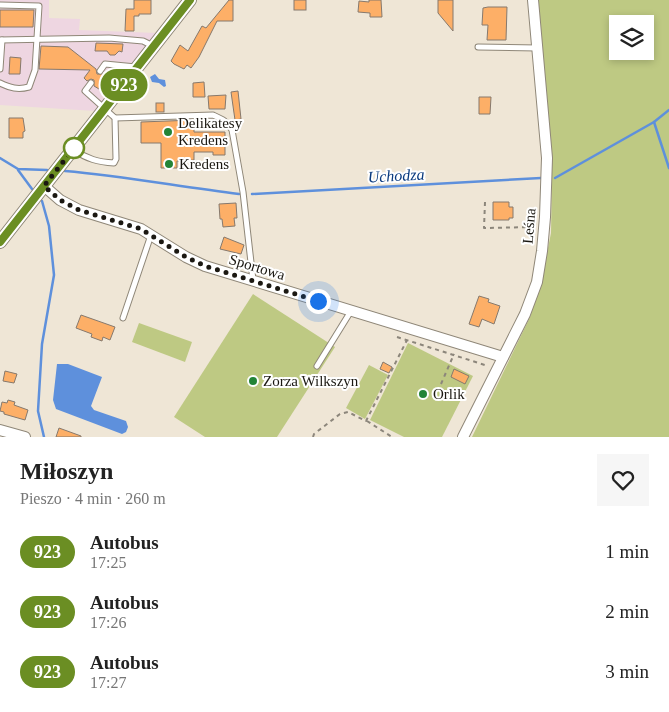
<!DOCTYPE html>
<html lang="pl">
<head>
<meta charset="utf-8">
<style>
  :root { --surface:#fff; --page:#f6f6f6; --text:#222; --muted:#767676 }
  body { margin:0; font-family:Georgia,serif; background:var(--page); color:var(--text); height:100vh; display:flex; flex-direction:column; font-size:19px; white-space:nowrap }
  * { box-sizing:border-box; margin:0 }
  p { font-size:16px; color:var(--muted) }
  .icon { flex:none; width:28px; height:28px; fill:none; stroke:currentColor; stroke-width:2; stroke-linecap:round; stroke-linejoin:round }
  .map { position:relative; height:437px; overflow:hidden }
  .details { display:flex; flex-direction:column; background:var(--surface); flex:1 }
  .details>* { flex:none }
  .badge { padding:0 10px; border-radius:16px; font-size:18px; line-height:32px }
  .controls { position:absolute; left:609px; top:15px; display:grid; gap:10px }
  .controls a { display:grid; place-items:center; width:45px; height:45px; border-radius:0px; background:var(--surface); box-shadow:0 2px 8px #0003; font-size:25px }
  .you { position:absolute; width:25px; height:25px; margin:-12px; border:4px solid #fff; border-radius:50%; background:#1a73e8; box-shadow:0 0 0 8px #1a73e833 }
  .map>.badge { position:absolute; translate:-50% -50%; box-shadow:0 0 0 2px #fff }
  .round { display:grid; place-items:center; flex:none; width:52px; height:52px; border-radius:0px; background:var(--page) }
  .overview { display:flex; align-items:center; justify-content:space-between; height:85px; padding:0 20px }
  h1 { font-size:24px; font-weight:800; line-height:38px }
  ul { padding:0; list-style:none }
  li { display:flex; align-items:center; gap:15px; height:60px; padding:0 20px }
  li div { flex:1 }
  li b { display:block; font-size:19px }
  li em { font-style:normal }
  li .badge { min-width:55px; font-weight:700; text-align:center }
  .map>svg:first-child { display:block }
  .commercial { fill:#eed6e1 }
  .green { fill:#bec983; fill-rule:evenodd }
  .water { fill:#5e90dc }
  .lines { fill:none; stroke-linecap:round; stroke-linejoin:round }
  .stream { stroke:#5e90dc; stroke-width:2.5 }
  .building { fill:#fdaf67; stroke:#86796d }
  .service-casing { stroke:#8f8778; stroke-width:7 }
  .minor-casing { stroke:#8f8778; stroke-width:12 }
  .tertiary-casing { stroke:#8f8778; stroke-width:14 }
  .path { stroke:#8c867b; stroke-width:2; stroke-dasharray:4 4; stroke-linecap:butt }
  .service { stroke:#fff; stroke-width:5 }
  .minor { stroke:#fff; stroke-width:10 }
  .tertiary { stroke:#fff; stroke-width:12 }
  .line-casing { stroke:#fff; stroke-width:11 }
  .line { stroke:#6b8e23; stroke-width:8 }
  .walk { stroke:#1b1812; stroke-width:5; stroke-dasharray:0 9 }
  .poi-dot { fill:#238437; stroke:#fff; stroke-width:2 }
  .stop-dot { fill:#fff; stroke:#6b8e23; stroke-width:2.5 }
  .labels { text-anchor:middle; stroke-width:4; stroke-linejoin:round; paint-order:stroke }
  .poi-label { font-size:15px; fill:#1b1812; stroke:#fff; text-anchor:start }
  .street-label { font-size:15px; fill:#1b1812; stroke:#fff }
  .water-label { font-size:16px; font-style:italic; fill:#0a3a7e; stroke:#fff }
</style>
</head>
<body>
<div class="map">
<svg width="669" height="437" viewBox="0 0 669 437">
  <rect width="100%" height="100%" fill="#efe6d6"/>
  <!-- commercial -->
  <path class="commercial" d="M0 0H49V18L80 19 79 30 157 33 95 111 0 105Z"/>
  <!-- green -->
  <g class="green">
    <path d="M538 0H669V437H472L530 317 542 278 551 233 552 174ZM618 24H645V51H618Z"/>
    <path d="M253 294 335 347 277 437H205L174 417Z"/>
    <path d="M139 323 192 342 185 362 132 342Z"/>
    <path d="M408 343 473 376 442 437H404L370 420Z"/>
    <path d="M369 365 388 375 365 419 346 408Z"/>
  </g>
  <!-- water -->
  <g class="water">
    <path d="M155 74 159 79 165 80 166 86 164 87 159 83 152 82 150 77Z"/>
    <path d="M57 364H68L102 377 91 406 94 410 126 421 128 427 126 432 122 434 56 409 53 400Z"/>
  </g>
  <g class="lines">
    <!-- stream -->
    <g class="stream">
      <path d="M654 122 669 168"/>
      <path d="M0 158 18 169 47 170"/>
      <path d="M18 170 32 189"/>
      <path d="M65 171C123 176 181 187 239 194"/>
      <path d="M555 178 654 122 669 110"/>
      <path d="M252 194 541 178"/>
      <path d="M42 201 49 226 54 275 42 344 38 411 44 437"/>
    </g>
  </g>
  <!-- building -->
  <g class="building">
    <path d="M134 0H151V14H139V16H134V31H125L126 9H134Z"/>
    <path d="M229 0H233V21H217L199 57 191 68 187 65 184 69 174 64 171 61 180 45 188 51 202 26 206 28Z"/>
    <rect x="294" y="0" width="12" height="10"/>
    <path d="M369 0H381L382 17H370V13L358 12 359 1 369 2Z"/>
    <path d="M438 0H453V31L438 13Z"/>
    <path d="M488 7H507L506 40H487L488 25H482L483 8Z"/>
    <path d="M0 10H34L33 27H0Z"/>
    <path d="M96 43 123 44 122 52 119 51 115 55H110L107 51H95Z"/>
    <path d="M41 46 68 47 96 69 97 74H103L108 78 99 89 94 86V80L91 79 87 81 84 78 90 70 39 69Z"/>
    <path d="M10 57 21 58 20 74H9Z"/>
    <path d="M204 82 205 97H193V83Z"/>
    <path d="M238 91 241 119 235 120 231 92Z"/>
    <path d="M226 95 225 109H209L208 96Z"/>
    <path d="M479 97H491L490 114H479Z"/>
    <rect x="156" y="103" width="8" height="9"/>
    <path d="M9 118H23L25 131 23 132V138H9Z"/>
    <path d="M194 120V132H225V155H213V152H194V160L177 161V168H161V143H141V122Z"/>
    <path d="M493 202H509V207H513V218H509V220H493Z"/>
    <path d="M236 203 237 218H234L235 226 223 227 222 219H220L219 204Z"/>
    <path d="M224 237 244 245 241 254 220 249Z"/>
    <path d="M479 296 489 299 488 302 500 306 494 324 482 319 479 327 469 324Z"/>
    <path d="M81 315 115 327 110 340 103 337 102 341 91 337 92 334 76 328Z"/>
    <path d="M383 362 392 367 389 373 380 369Z"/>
    <path d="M454 369 469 376 465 384 451 377Z"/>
    <path d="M5 371 17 374 14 383 3 381Z"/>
    <path d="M8 400 15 402 14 405 28 410 25 420 4 414V412L0 411 2 402 7 403Z"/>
    <path d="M59 428 81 436V437H56Z"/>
  </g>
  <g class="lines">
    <defs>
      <g id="service">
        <path d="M0 5 39 6 35 70 29 87C18 90 10 88 0 83"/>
        <path d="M0 40 109 38 143 41 153 46"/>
        <path d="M478 47 537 48"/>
        <path d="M0 69 2 40"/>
        <path d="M100 71 105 64 136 67"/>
        <path d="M115 118 213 115C222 119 227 121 232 130L243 192 253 280"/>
        <path d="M74 150C87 159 98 162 114 163L116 159 115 118 85 91 91 83"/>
        <path d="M123 318 151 235"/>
        <path d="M317 366 351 311"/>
      </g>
      <g id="minor">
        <path d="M44 186 60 200 79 210 141 229 186 257 205 266 503 357"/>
        <path d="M0 430 25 437"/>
        <path d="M463 437 525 314 537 282 542 251 545 217 547 158 533 0"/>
      </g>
      <path id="tertiary" d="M0 242 190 0"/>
    </defs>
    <!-- service casing -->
    <use href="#service" class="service-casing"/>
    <!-- minor casing -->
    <use href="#minor" class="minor-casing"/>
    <!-- tertiary casing -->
    <use href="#tertiary" class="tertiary-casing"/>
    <!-- path -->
    <g class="path">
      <path d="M485 202 484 228 534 227"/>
      <path d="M397 337 488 366"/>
      <path d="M441 384 454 354"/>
      <path d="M367 421 392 437"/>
      <path d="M313 437 314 434 340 414 348 412 366 421 407 340"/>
    </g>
    <!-- service -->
    <use href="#service" class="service"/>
    <!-- minor -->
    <use href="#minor" class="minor"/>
    <!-- tertiary -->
    <use href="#tertiary" class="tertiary"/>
  </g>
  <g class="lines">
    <defs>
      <path id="line" d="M0 242 190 0"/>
    </defs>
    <!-- line casing -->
    <use href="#line" class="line-casing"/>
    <!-- line -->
    <use href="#line" class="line"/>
    <!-- walk -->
    <path class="walk" d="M74 148 44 186 60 200 79 210 141 229 186 257 205 266 318 301"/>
  </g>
  <!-- markers -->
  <g class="poi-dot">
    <circle cx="168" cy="132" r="5"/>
    <circle cx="169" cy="164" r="5"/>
    <circle cx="253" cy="381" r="5"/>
    <circle cx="423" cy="394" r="5"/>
  </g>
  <circle class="stop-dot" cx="74" cy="148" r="10"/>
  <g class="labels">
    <!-- poi labels -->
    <g class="poi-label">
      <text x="178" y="128">Delikatesy<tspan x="178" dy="17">Kredens</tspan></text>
      <text x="179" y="169">Kredens</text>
      <text x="263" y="386">Zorza Wilkszyn</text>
      <text x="433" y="399">Orlik</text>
    </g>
    <!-- street labels -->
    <g class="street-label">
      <text transform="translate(529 226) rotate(-85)" y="5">Leśna</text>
      <text transform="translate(257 267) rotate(17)" y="5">Sportowa</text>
    </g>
    <!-- water labels -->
    <g class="water-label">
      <text transform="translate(396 175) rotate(-3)" y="6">Uchodza</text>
    </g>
  </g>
</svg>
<div class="controls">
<a><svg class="icon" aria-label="layers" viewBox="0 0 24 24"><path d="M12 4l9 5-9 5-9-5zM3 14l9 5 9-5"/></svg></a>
</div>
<div class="you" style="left:318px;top:301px"></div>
<b class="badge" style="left:124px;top:85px;background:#6b8e23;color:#fff">923</b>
</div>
<section class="details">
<div class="overview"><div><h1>Miłoszyn</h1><p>Pieszo · 4 min · 260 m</p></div><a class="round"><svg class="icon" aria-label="heart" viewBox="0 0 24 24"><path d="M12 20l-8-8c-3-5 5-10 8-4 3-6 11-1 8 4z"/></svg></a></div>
<ul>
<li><span class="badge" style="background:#6b8e23;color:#fff">923</span><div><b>Autobus</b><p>17:25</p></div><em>1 min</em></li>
<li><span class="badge" style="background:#6b8e23;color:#fff">923</span><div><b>Autobus</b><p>17:26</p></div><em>2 min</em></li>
<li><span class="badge" style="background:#6b8e23;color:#fff">923</span><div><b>Autobus</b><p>17:27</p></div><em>3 min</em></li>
</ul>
</section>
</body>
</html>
